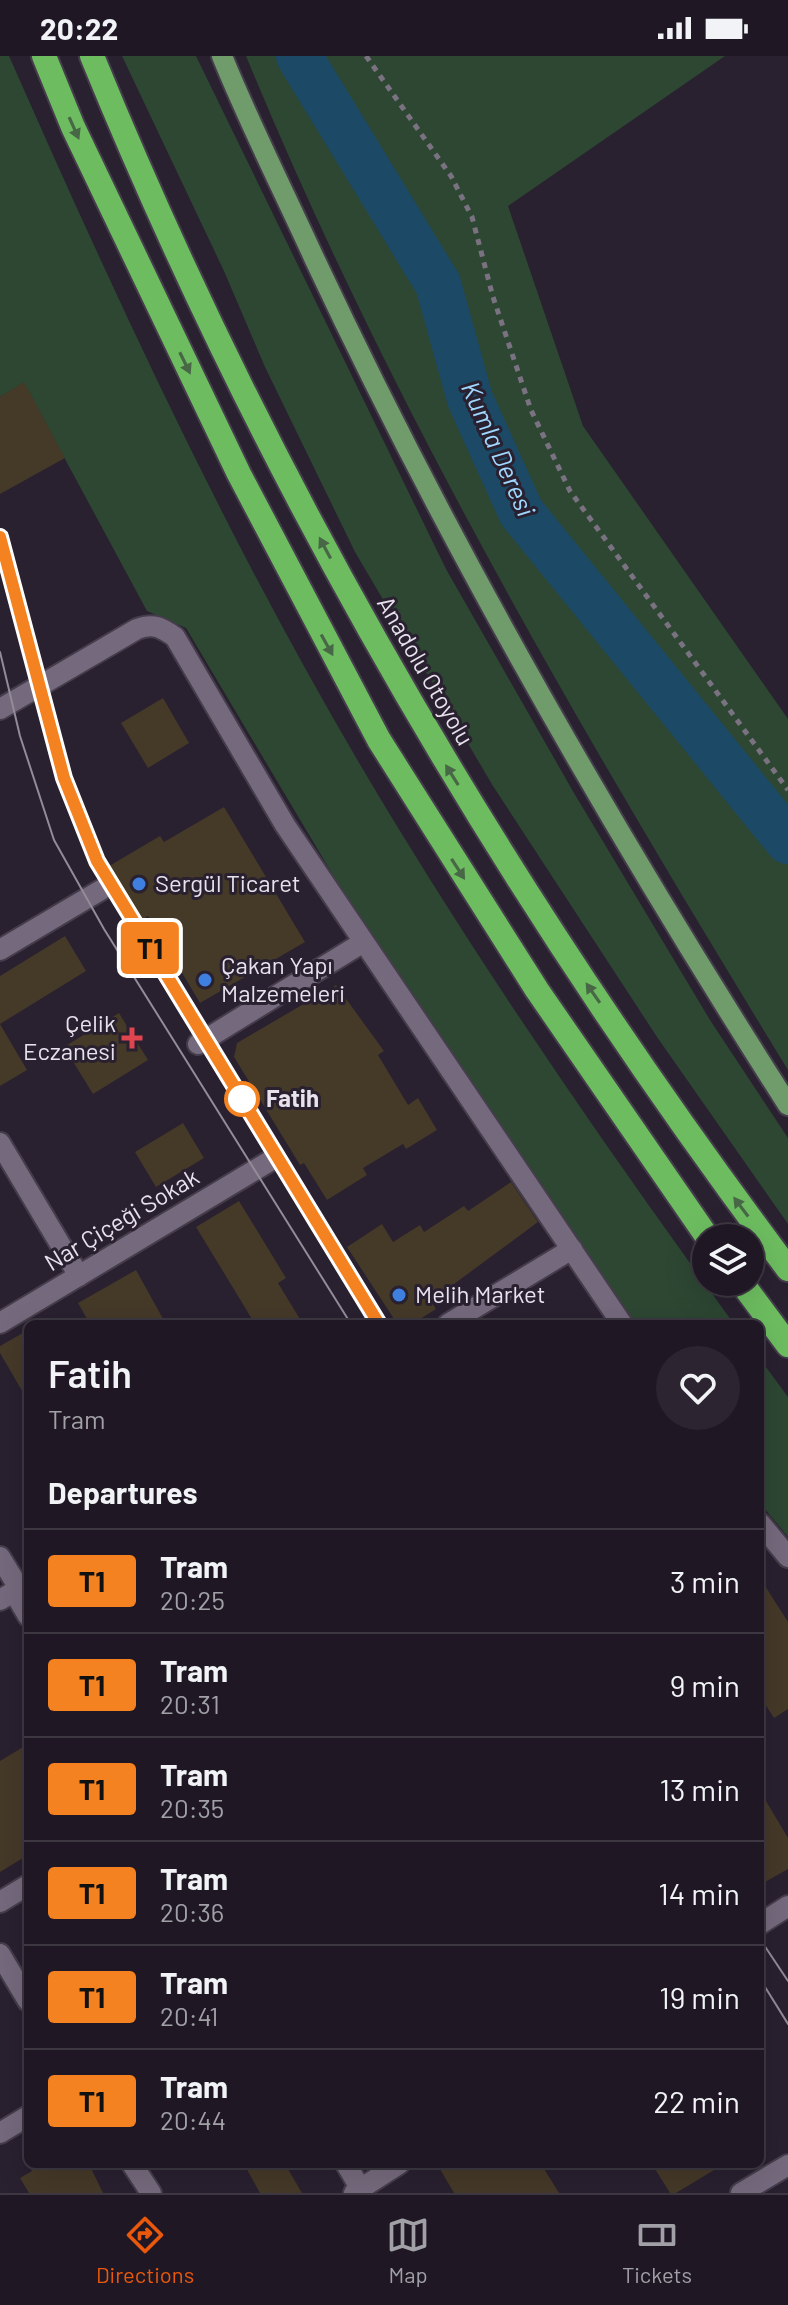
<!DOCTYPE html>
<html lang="en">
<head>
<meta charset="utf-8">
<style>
  :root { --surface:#1f1824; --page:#2c2531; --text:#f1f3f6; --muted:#a1a0a6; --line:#3c3741; --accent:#ea580c }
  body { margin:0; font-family:Barlow,sans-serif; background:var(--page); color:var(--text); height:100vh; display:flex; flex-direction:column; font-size:30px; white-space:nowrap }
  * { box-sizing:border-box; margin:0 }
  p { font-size:26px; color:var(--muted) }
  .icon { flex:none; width:44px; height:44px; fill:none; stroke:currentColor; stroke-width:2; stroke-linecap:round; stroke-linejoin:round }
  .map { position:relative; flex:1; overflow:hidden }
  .panel { position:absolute; left:24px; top:1264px; width:740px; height:848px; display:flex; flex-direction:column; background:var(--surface); border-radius:12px; box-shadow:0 8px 32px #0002,0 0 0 2px var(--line) }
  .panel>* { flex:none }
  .badge { padding:0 16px; border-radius:6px; font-size:28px; line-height:52px }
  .controls { position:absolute; left:692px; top:1168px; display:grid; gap:16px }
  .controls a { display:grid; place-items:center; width:72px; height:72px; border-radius:50%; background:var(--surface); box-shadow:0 8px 32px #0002,0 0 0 2px var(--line); font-size:40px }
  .map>.badge { position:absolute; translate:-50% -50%; box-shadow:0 0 0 4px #fff }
  h2 { padding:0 24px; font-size:30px; line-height:72px }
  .round { display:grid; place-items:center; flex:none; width:84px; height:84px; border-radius:42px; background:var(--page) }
  .summary { display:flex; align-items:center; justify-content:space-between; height:136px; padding:0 24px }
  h1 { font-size:38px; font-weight:600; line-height:60px }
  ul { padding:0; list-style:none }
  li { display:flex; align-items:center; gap:24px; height:104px; padding:0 24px; border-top:2px solid var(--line) }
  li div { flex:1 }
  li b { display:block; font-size:30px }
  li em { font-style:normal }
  li .badge { min-width:88px; font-weight:700; text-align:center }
  .status { display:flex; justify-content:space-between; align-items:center; height:56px; padding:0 40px; background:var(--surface); direction:ltr }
  .status svg { height:22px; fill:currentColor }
  .menu { display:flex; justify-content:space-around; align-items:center; height:112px; border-top:2px solid var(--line); background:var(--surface); font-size:22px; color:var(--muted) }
  .menu a { display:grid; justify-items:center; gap:4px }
  .menu .current { color:var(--accent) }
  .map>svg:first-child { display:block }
  .green { fill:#2d4733 }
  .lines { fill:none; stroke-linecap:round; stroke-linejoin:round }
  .river { stroke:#1c4a66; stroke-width:46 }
  .building { fill:#453928 }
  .minor-casing { stroke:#453d4b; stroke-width:24 }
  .major-casing { stroke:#453d4b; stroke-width:24 }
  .highway-casing { stroke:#453d4b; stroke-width:28 }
  .path { stroke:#7a7280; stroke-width:5; stroke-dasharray:6 6; stroke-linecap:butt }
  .minor { stroke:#756a7d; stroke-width:20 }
  .major { stroke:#709c6c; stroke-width:20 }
  .highway { stroke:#6dbd60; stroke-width:24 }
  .tram { stroke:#928b98; stroke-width:2 }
  .oneway { fill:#486746 }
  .line-casing { stroke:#fff; stroke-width:18 }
  .line { stroke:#f58220; stroke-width:12 }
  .shop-dot { fill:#3f7fe0; stroke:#292030; stroke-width:3 }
  .health-dot { fill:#e0444e; stroke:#292030; stroke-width:3 }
  .stop-dot { fill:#fff; stroke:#f58220; stroke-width:4 }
  .labels { text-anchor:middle; stroke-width:6; stroke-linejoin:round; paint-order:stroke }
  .street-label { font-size:24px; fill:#e8e2ed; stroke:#292030 }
  .poi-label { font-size:24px; fill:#e8e2ed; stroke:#292030; text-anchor:start }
  .stop-label { font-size:24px; font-weight:bold; fill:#e8e2ed; stroke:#292030; text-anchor:start }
  .water-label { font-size:26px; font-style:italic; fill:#9fd7fe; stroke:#292030 }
</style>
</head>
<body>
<div class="status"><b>20:22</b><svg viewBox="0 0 49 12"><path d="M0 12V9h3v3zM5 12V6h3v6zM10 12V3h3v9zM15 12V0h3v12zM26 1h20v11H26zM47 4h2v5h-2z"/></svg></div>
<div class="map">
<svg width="788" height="2137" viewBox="0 0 788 2137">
  <rect width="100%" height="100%" fill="#292030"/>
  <!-- green -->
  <g class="green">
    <path d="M0 0H9C115 240 225 479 358 705 473 900 601 1085 734 1268H634L371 883 186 572 147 555 24 327 0 341Z"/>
    <path d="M122 0H196L446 513 574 737 710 964 788 1082V1168L657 981 493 730 355 496 265 311 224 215Z"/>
    <path d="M246 0H725L508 150 583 370 788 663V1014C588 687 392 355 246 0Z"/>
    <path d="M760 1303 788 1341V1481L760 1447Z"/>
  </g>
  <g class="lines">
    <!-- river -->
    <path class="river" d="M299 0 438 228 470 343 521 456 788 785"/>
  </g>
  <!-- building -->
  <g class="building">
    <path d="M24 326 65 402 0 438V341Z"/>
    <path d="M163 642 189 687 148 712 121 667Z"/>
    <path d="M224 751 305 886 200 947 148 860 142 864 109 810 160 780 164 786Z"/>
    <path d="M65 880 86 915 0 968V920Z"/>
    <path d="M336 929 384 995 378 999 408 1049 418 1042 437 1074 406 1093 403 1088 363 1112 367 1119 327 1144 304 1107 300 1109 234 1001 237 987Z"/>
    <path d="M119 957 148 1004 93 1038 64 991Z"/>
    <path d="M0 968 27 1014 0 1030Z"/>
    <path d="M183 1067 204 1102 156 1131 135 1096Z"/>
    <path d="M511 1126 538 1166 431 1245 436 1253 412 1268 394 1263 347 1191 382 1168 393 1186 420 1169 424 1176 464 1150 468 1155Z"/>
    <path d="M239 1145 286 1222 278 1227 303 1268H255L196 1171Z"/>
    <path d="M136 1214 166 1268H90L78 1247Z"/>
    <path d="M28 1274V1345L0 1297V1290Z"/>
    <path d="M760 1522 788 1566V1653L774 1662 760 1640Z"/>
    <path d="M28 1688V1799L0 1816V1705Z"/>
    <path d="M760 1735 788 1782V1813L760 1829Z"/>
    <path d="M27 2108H89L103 2137H29L20 2122 32 2115Z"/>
    <path d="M244 2108H285L302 2137H260Z"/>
    <path d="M437 2108H541L559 2137H454Z"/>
    <path d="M652 2108H724L676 2137H670Z"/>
  </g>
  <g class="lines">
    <defs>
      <g id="minor">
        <path d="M0 653 137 573C153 567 161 571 175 581L285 769 622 1268"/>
        <path d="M0 894 101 834"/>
        <path d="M198 988 362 887"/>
        <path d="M0 1087 79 1220"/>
        <path d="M0 1267 270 1105"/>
        <path d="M448 1268 572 1193"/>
        <path d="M760 1467 788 1501"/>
        <path d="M0 1501 19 1532"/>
        <path d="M14 1536 28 1560"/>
        <path d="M0 1544 28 1527"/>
        <path d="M0 1846 28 1829"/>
        <path d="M760 1868 788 1850"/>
        <path d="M0 1898 28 1945"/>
        <path d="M0 2077 28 2060"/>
        <path d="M132 2108 151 2137"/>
        <path d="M346 2108 363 2137"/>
        <path d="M354 2137 399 2108"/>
        <path d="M741 2137 788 2109"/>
      </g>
      <path id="major" d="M222 0C250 69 284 136 315 204 452 496 614 777 788 1049"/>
      <g id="highway">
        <path d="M44 0 73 71 239 418 379 684 537 934 708 1182"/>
        <path d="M92 0C270 436 506 837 788 1213"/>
        <path d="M741 1226 788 1289"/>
      </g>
    </defs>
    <!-- minor casing -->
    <use href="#minor" class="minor-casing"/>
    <!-- major casing -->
    <use href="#major" class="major-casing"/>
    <!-- highway casing -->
    <use href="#highway" class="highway-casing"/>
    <!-- path -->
    <path class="path" d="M366 0 451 120 472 161 493 241 531 354 570 435 788 734"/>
    <!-- minor -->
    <use href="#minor" class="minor"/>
    <!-- major -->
    <use href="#major" class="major"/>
    <!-- highway -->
    <use href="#highway" class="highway"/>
    <!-- tram -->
    <g class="tram">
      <path d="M0 481 64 722 97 805 379 1268"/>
      <path d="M0 596 20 680 54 784 104 873 351 1268"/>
      <path d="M760 1883 788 1925"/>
      <path d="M760 1923 788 1968"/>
    </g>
  </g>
  <!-- one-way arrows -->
  <defs><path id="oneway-solid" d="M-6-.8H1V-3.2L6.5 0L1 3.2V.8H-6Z" transform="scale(2)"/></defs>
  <g class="oneway">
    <use href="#oneway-solid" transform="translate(74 72) rotate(66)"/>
    <use href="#oneway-solid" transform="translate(185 307) rotate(64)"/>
    <use href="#oneway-solid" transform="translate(325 492) rotate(-118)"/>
    <use href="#oneway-solid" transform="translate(327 589) rotate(61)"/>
    <use href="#oneway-solid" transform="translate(452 719) rotate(-122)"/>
    <use href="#oneway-solid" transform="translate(458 813) rotate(57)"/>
    <use href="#oneway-solid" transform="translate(593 937) rotate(-125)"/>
    <use href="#oneway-solid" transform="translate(741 1151) rotate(-127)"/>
  </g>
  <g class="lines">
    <defs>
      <path id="line" d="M0 481 64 722 97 805 379 1268"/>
    </defs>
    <!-- line casing -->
    <use href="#line" class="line-casing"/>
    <!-- line -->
    <use href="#line" class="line"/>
  </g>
  <!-- markers -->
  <g class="shop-dot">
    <circle cx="139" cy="828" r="8"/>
    <circle cx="205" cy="924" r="8"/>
    <circle cx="399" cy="1239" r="8"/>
  </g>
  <path class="health-dot" d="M128 970h8v8h8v8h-8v8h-8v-8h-8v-8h8z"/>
  <circle class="stop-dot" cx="242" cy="1043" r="16"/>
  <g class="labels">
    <!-- street labels -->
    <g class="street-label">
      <text transform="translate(425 615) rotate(60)" y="8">Anadolu Otoyolu</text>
      <text transform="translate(122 1164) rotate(-31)" y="8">Nar Çiçeği Sokak</text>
    </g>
    <!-- poi labels -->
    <g class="poi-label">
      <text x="155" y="836">Sergül Ticaret</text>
      <text x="221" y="918">Çakan Yapı<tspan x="221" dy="28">Malzemeleri</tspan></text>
      <text x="116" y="976" text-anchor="end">Çelik<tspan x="116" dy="28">Eczanesi</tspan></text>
      <text x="415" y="1247">Melih Market</text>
    </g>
    <!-- stop labels -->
    <g class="stop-label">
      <text x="266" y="1051">Fatih</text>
    </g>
    <!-- water labels -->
    <g class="water-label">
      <text transform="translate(498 393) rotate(66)" y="9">Kumla Deresi</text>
    </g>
  </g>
</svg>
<div class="controls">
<a><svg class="icon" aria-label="layers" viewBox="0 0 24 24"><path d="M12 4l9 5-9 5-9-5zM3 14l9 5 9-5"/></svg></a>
</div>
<b class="badge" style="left:150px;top:892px;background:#f58220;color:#111">T1</b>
<section class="panel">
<div class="summary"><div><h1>Fatih</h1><p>Tram</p></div><a class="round"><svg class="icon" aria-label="heart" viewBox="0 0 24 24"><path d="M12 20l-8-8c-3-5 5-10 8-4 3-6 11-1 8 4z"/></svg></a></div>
<h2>Departures</h2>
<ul>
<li><span class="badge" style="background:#f58220;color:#111">T1</span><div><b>Tram</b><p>20:25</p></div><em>3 min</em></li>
<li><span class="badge" style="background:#f58220;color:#111">T1</span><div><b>Tram</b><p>20:31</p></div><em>9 min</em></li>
<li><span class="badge" style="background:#f58220;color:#111">T1</span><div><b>Tram</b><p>20:35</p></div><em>13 min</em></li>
<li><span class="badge" style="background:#f58220;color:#111">T1</span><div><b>Tram</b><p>20:36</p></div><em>14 min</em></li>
<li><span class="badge" style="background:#f58220;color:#111">T1</span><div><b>Tram</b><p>20:41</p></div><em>19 min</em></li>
<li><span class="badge" style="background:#f58220;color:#111">T1</span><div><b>Tram</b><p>20:44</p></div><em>22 min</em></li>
</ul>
</section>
</div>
<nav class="menu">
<a class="current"><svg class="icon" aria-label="directions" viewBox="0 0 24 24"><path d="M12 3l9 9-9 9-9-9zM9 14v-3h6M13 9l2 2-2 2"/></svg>Directions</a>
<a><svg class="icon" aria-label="map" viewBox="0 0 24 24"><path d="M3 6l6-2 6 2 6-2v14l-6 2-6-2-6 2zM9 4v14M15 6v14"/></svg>Map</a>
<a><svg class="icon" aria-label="tickets" viewBox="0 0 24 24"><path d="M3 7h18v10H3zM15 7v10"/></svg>Tickets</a>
</nav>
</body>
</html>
